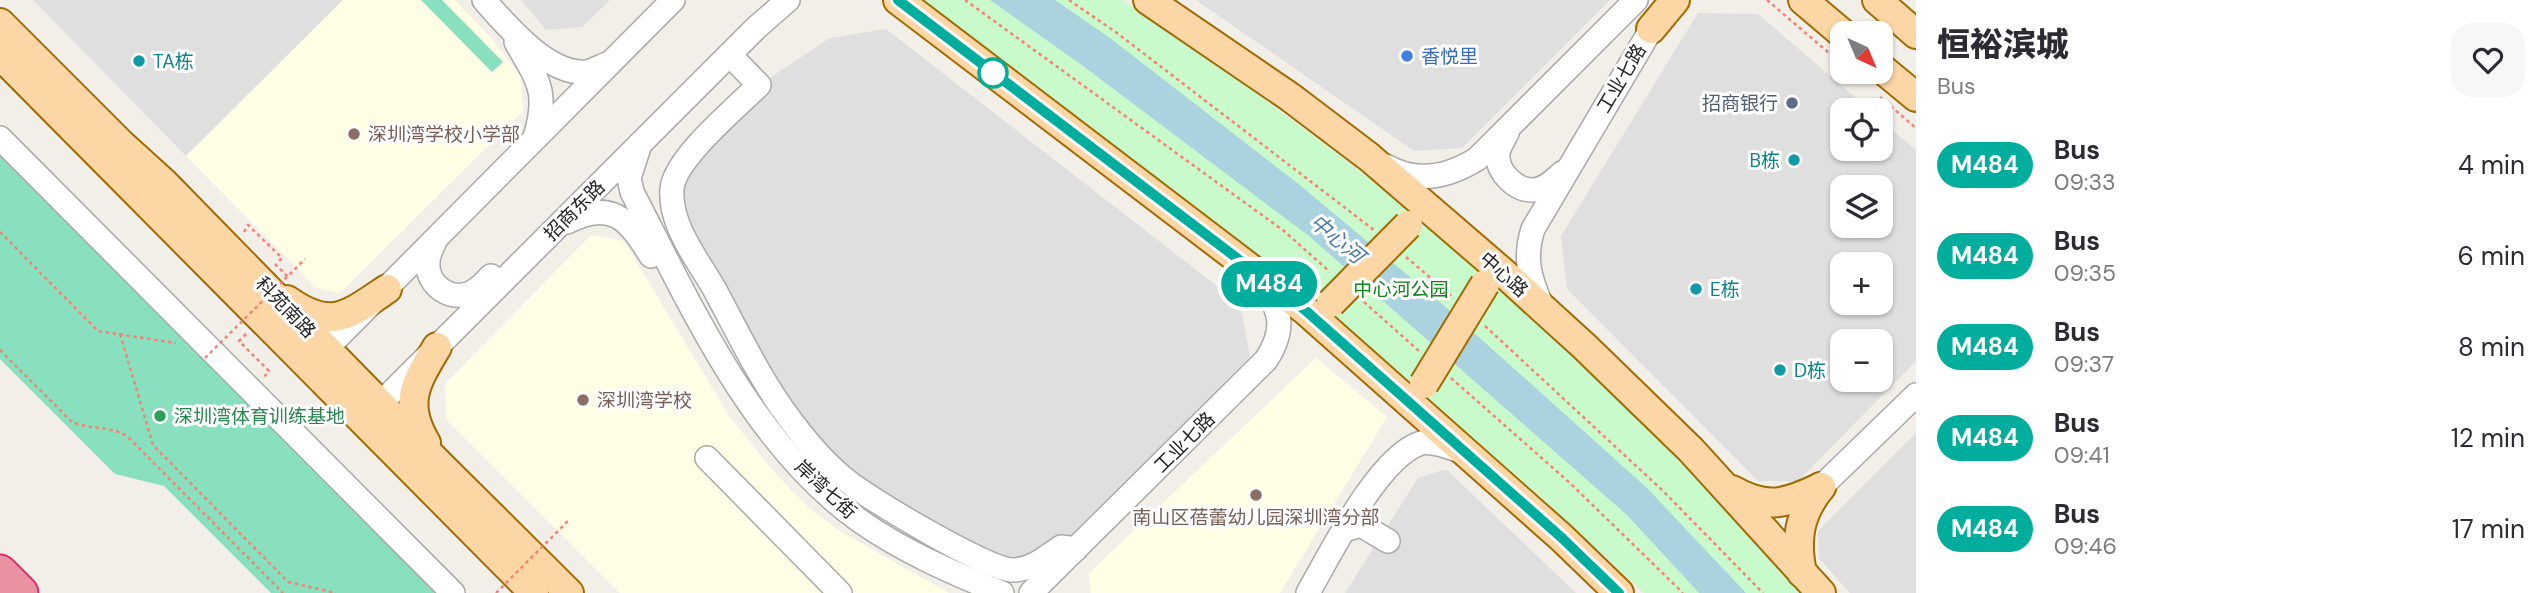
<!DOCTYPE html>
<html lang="en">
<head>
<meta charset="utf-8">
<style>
  :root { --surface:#fff; --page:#f7f7f7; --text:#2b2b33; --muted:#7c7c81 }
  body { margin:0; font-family:"DM Sans","Noto Sans SC",sans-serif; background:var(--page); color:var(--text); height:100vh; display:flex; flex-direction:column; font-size:26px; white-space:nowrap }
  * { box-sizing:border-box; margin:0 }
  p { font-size:23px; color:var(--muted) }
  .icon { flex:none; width:38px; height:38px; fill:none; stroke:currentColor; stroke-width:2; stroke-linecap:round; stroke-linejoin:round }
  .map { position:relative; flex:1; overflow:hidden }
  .sheet { display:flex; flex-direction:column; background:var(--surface); width:630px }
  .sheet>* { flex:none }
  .badge { padding:0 14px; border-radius:23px; font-size:24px; line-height:46px }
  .needle { width:46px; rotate:136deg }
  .controls { position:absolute; left:1830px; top:21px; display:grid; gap:14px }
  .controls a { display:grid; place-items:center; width:63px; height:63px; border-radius:14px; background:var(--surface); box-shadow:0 2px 5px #0004; font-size:35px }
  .map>.badge { position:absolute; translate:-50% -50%; box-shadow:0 0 0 4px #fff }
  .round { display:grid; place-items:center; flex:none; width:74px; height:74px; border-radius:21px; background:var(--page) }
  .summary { display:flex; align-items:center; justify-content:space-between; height:119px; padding:0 21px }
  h1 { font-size:33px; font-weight:800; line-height:52px }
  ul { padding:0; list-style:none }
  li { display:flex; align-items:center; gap:21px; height:91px; padding:0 21px }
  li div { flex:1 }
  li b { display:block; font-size:26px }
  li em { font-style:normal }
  li .badge { min-width:77px; font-weight:700; text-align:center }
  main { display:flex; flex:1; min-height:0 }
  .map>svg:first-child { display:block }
  .residential { fill:#e0dfdf; fill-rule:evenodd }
  .education { fill:#ffffe5 }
  .park { fill:#c8facc }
  .pitch { fill:#88e0be }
  .water { fill:#aad3df }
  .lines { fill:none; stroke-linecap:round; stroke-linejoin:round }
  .minor-casing { stroke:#a9a9a9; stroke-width:26 }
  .major-casing { stroke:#a06b00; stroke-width:32 }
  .highway-casing { stroke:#dc2a67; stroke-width:37 }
  .path { stroke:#fa8072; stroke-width:2.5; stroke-dasharray:3.5 3.5; stroke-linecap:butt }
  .minor { stroke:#fff; stroke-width:23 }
  .major { stroke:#fcd6a4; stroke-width:28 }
  .highway { stroke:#e892a2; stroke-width:33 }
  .major-bridge-casing { stroke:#a06b00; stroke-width:32; stroke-linecap:butt }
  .path-bridge { stroke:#fa8072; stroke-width:2.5; stroke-dasharray:3.5 3.5; stroke-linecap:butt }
  .major-bridge { stroke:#fcd6a4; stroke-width:28 }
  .line-casing { stroke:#fff; stroke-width:16 }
  .line { stroke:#01ad9c; stroke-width:10 }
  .shop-dot { fill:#3f7fe0; stroke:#fff; stroke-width:2.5 }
  .culture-dot { fill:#0f9aa8; stroke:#fff; stroke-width:2.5 }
  .stop-dot { fill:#fff; stroke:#01ad9c; stroke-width:3.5 }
  .service-dot { fill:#5c6f8a; stroke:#fff; stroke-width:2.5 }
  .education-dot { fill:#8d6e63; stroke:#fff; stroke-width:2.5 }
  .leisure-dot { fill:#2e9e5b; stroke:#fff; stroke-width:2.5 }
  .labels { text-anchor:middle; stroke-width:6; stroke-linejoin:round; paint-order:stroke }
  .shop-label { font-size:19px; fill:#366cbe; stroke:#fff; text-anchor:start }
  .culture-label { font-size:19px; fill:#0d838f; stroke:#fff; text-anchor:start }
  .street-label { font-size:19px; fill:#222; stroke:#fff }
  .service-label { font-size:19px; fill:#4e5e75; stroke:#fff; text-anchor:end }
  .education-label { font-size:19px; fill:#785e54; stroke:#fff; text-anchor:start }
  .park-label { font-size:19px; fill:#0c8416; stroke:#fff }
  .leisure-label { font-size:19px; fill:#27864d; stroke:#fff; text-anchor:start }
  .water-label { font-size:21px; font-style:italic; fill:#4a7aab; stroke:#fff }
</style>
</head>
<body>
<main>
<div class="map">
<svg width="1916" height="593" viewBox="0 0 1916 593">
  <rect width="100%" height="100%" fill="#f2efe9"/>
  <!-- residential -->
  <g class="residential">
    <path d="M33 0H343L186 156Z"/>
    <path d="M521 0H610L582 27 546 30Z"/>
    <path d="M1196 0H1610L1462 148 1414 151Z"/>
    <path d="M1698 13 1758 14 1870 110H1843V149H1881V120L1916 150V361L1798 481H1758L1567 289 1561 236ZM1843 187H1881V226H1843ZM1881 264V303H1843V264ZM1881 341V380H1843V341Z"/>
    <path d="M886 29 1240 304 1250 357 1061 547 1013 570 904 517 789 419 674 216 677 174 759 85 830 38Z"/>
    <path d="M1916 433V593H1850L1819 558 1818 531Z"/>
    <path d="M1446 469 1576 593H1345L1418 478Z"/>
  </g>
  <!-- education -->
  <g class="education">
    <path d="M343 0H455L490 37 521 77 523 111 340 293 316 288 186 156Z"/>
    <path d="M591 235 624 241 730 417 763 459 791 490 811 510 843 533 949 593H620L446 419 445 384Z"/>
    <path d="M1316 358 1387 417 1280 593H1091L1089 573Z"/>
  </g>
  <!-- park -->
  <path class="park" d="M917 0H1123L1236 78 1348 162 1430 226 1515 300 1653 431 1803 593H1644L1545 501 1263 259Z"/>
  <!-- pitch -->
  <g class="pitch">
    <path d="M421 0H442L503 62 492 72Z"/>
    <path d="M0 154 440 593H271L164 486 115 474 0 359Z"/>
  </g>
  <!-- water -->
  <path class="water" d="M990 0H1055L1110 38 1301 186 1442 304 1647 488 1746 593H1699L1627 515 1309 236 1083 66Z"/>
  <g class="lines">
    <defs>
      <g id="minor">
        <path d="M484 0C507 26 548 75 586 72 593 71 601 66 607 64"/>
        <path d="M516 42C538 81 549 91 535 137"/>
        <path d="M730 55 759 85C737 107 674 159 672 189 669 225 698 260 715 290 738 333 760 379 789 418 806 441 828 467 851 484 876 502 988 571 1014 570 1033 569 1046 557 1061 547L1076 549"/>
        <path d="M1507 133C1504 139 1499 147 1498 153 1496 172 1516 191 1534 190 1546 189 1554 180 1562 173"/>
        <path d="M0 138 453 593"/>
        <path d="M640 144 629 178 632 192C691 306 752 444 860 521 904 552 953 573 1002 593"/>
        <path d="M1386 166C1417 184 1448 177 1477 159L1636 0"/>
        <path d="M567 222C612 199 628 219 651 256"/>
        <path d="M435 241C432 248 428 255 428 262 426 286 453 304 474 291 481 287 486 281 491 276"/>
        <path d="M1541 304C1529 277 1524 257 1533 229L1659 16"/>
        <path d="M315 360 673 0"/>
        <path d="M370 414 757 27 788 0"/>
        <path d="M707 458 840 593"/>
        <path d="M1821 487 1916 395"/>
        <path d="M1344 530 1361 525 1388 541"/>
        <path d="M1031 593 1266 360C1288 326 1280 308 1257 278"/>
        <path d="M1308 593C1330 554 1379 456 1421 443 1434 440 1451 448 1463 452"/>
      </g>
      <g id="major">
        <path d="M898 0 1305 310 1562 538 1619 593"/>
        <path d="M1148 0 1290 97 1369 157 1507 276 1585 347 1691 450 1821 593"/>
        <path d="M1803 0 1843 34"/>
        <path d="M1877 0 1916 34"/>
        <path d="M0 23 120 143 163 182 438 463 569 593"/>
        <path d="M1651 29 1675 0"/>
        <path d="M0 55 534 593"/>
        <path d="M1881 68 1916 97"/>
        <path d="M287 300C331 331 347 316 387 289"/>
        <path d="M426 443C402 403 416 382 437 347"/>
        <path d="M1732 490C1767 510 1786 504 1821 487"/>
        <path d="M1802 573C1795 539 1799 514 1821 487"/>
      </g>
      <path id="highway" d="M0 572 21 593"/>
    </defs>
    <!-- minor casing -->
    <use href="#minor" class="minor-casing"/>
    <!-- major casing -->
    <use href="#major" class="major-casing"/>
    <!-- highway casing -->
    <use href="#highway" class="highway-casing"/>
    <!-- path -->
    <g class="path">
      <path d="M965 0 1284 231 1330 272"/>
      <path d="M1069 0 1117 33 1374 230"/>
      <path d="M1767 0 1843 65"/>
      <path d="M1851 72 1867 86"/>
      <path d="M1880 97 1916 128"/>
      <path d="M0 232 98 331 176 343"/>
      <path d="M244 232 248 225 282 258 278 262"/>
      <path d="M1406 257 1454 298"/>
      <path d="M275 264 288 277"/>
      <path d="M1364 302 1419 351"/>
      <path d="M1485 326 1661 489 1763 593"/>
      <path d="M120 334 153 445 288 582 336 593"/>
      <path d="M246 334 239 341 269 371 264 377"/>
      <path d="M0 350 72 422C91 430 110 425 128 437L283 593"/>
      <path d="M1451 378 1570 483 1683 593"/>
    </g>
    <!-- minor -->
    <use href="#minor" class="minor"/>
    <!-- major -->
    <use href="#major" class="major"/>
    <!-- highway -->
    <use href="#highway" class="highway"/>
    <defs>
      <g id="major-bridge">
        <path d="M1331 303 1408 225"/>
        <path d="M1424 384 1485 284"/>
      </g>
    </defs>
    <!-- major-bridge casing -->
    <use href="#major-bridge" class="major-bridge-casing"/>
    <!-- path-bridge -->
    <g class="path-bridge">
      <path d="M205 358 305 259"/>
      <path d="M496 593 568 521"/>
    </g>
    <!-- major-bridge -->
    <use href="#major-bridge" class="major-bridge"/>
  </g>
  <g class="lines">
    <defs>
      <path id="line" d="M898 0 1305 310 1562 538 1619 593"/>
    </defs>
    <!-- line casing -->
    <use href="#line" class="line-casing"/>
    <!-- line -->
    <use href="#line" class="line"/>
  </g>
  <!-- markers -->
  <circle class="shop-dot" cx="1407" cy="56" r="7"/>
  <g class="culture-dot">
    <circle cx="139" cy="61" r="7"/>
    <circle cx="1794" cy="160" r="7"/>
    <circle cx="1696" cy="289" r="7"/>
    <circle cx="1780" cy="370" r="7"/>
  </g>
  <circle class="stop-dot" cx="993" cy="73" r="14"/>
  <circle class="service-dot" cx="1792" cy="103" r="7"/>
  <g class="education-dot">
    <circle cx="354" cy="134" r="7"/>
    <circle cx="583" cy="400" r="7"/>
    <circle cx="1256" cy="495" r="7"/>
  </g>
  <circle class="leisure-dot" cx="160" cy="416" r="7"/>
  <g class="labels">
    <!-- shop labels -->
    <g class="shop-label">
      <text x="1421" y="63">香悦里</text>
    </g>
    <!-- culture labels -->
    <g class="culture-label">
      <text x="153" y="68">TA栋</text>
      <text x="1780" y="167" text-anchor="end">B栋</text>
      <text x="1710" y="296">E栋</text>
      <text x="1794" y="377">D栋</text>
    </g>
    <!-- street labels -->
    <g class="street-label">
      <text transform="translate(1621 78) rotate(-59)" y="7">工业七路</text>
      <text transform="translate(574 210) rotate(-45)" y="7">招商东路</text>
      <text transform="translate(1504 274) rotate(42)" y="7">中心路</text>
      <text transform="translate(286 307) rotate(46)" y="7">科苑南路</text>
      <text transform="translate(1184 442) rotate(-45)" y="7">工业七路</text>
      <text transform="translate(826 489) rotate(43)" y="7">岸湾七街</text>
    </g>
    <!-- service labels -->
    <g class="service-label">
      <text x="1778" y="110">招商银行</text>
    </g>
    <!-- education labels -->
    <g class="education-label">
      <text x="368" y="141">深圳湾学校小学部</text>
      <text x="597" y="407">深圳湾学校</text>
      <text x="1256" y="524" text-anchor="middle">南山区蓓蕾幼儿园深圳湾分部</text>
    </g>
    <!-- park labels -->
    <g class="park-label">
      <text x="1401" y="296">中心河公园</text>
    </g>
    <!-- leisure labels -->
    <g class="leisure-label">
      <text x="174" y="423">深圳湾体育训练基地</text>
    </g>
    <!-- water labels -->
    <g class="water-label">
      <text transform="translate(1337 239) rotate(40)" y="7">中心河</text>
    </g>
  </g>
</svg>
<div class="controls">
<a><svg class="needle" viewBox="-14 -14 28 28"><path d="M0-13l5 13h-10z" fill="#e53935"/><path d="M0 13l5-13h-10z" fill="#7c7c81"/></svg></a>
<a><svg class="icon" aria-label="locate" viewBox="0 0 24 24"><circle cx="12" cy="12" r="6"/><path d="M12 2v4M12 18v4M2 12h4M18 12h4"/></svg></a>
<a><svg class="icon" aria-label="layers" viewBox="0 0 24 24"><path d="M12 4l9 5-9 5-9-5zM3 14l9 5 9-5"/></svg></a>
<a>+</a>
<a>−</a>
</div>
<b class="badge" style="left:1269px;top:284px;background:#01ad9c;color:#fff">M484</b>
</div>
<section class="sheet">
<div class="summary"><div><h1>恒裕滨城</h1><p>Bus</p></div><a class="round"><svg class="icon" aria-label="heart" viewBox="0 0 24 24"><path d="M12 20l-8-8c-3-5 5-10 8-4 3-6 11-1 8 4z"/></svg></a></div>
<ul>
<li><span class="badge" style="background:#01ad9c;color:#fff">M484</span><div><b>Bus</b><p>09:33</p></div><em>4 min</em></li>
<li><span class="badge" style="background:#01ad9c;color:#fff">M484</span><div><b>Bus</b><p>09:35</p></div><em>6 min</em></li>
<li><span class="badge" style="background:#01ad9c;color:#fff">M484</span><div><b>Bus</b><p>09:37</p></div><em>8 min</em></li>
<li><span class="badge" style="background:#01ad9c;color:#fff">M484</span><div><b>Bus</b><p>09:41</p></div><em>12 min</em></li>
<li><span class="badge" style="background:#01ad9c;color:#fff">M484</span><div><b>Bus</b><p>09:46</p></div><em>17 min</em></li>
</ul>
</section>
</main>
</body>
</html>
